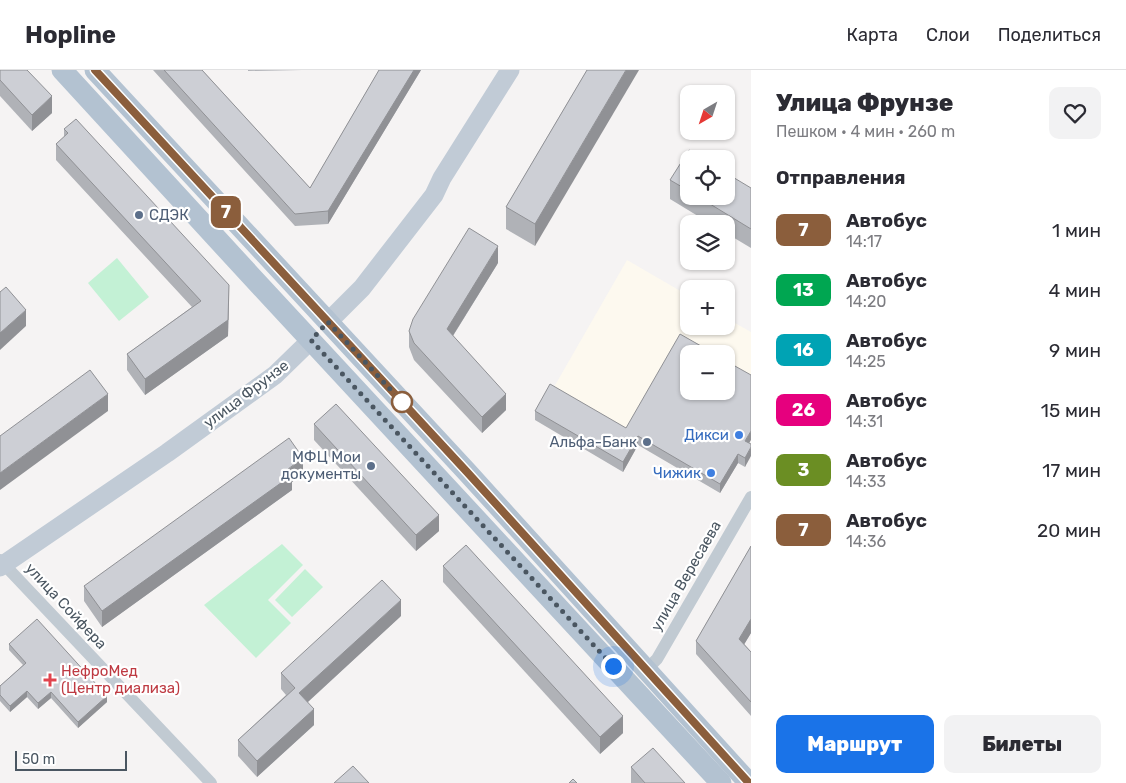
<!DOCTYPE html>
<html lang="ru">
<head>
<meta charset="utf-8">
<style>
  :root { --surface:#fff; --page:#f2f2f3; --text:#2b2b33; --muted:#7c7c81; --line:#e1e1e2; --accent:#1a73e8 }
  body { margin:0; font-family:Rubik,sans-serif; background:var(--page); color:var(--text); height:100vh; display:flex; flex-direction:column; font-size:19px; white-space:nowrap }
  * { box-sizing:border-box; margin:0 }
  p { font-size:16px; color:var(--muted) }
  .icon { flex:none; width:28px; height:28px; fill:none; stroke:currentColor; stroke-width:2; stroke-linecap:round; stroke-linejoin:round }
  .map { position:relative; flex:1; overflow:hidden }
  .side { display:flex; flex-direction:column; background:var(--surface); width:375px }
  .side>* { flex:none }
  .badge { padding:0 10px; border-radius:8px; font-size:18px; line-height:32px }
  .needle { width:32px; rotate:219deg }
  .tools { position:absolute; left:680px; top:15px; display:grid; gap:10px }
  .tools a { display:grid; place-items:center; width:55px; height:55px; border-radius:10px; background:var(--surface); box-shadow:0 1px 4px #0004; font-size:25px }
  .scale { position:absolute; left:15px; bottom:12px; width:112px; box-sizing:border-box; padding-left:5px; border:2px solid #4a5661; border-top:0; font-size:14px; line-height:18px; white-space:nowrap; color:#4a5661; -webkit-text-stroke:4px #fff; paint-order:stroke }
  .you { position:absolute; width:25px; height:25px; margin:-12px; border:4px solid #fff; border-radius:50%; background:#1a73e8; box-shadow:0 0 0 8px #1a73e833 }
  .map>.badge { position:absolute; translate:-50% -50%; box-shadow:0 0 0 2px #fff }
  h2 { padding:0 25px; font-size:19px; line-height:45px }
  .round { display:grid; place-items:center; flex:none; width:52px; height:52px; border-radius:10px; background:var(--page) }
  .overview { display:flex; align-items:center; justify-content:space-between; height:85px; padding:0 25px }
  h1 { font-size:24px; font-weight:800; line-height:38px }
  .primary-button { display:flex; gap:10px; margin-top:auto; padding:10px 25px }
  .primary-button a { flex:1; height:58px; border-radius:10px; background:var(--accent); color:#fff; font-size:20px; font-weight:800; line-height:58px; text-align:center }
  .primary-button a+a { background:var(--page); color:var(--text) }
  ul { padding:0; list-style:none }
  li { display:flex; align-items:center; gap:15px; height:60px; padding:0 25px }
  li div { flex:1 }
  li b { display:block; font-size:19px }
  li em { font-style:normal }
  li .badge { min-width:55px; font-weight:700; text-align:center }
  header { display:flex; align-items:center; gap:30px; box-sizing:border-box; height:70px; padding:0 25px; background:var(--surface); border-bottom:1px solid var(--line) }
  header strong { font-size:24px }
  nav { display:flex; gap:28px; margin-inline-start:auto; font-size:18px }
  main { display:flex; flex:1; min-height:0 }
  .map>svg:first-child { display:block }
  .commercial { fill:#fdf9ef }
  .green { fill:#c3f1d5 }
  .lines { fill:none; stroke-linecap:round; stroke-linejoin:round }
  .street { stroke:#c1cad2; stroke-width:12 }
  .secondary { stroke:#c1cbd6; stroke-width:19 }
  .primary { stroke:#b3c2d1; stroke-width:21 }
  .wall { fill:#b0b2b7 }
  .shaded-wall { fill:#909195 }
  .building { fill:#cdcfd5; stroke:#909195 }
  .line-casing { stroke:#fff; stroke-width:11 }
  .line { stroke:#8b5e3c; stroke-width:8 }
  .walk { stroke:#4a5661; stroke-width:5; stroke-dasharray:0 9 }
  .service-dot { fill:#5c6f8a; stroke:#fff; stroke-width:2 }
  .stop-dot { fill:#fff; stroke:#8b5e3c; stroke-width:2.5 }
  .shop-dot { fill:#3f7fe0; stroke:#fff; stroke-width:2 }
  .health-dot { fill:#e0444e; stroke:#fff; stroke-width:2 }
  .labels { text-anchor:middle; stroke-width:4.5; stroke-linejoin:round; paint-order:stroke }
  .service-label { font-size:15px; fill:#4e5e75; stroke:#fff; text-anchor:end }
  .street-label { font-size:15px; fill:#4a5661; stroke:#fff }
  .shop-label { font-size:15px; fill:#366cbe; stroke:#fff; text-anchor:end }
  .health-label { font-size:15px; fill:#be3a42; stroke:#fff; text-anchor:start }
</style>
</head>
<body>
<header>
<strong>Hopline</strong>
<nav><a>Карта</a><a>Слои</a><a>Поделиться</a></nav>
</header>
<main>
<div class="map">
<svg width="751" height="713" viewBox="0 0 751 713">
  <rect width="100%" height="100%" fill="#f5f3f3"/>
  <!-- commercial -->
  <path class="commercial" d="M627 190 689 226V256H726V248L751 262V314L726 300V284H699L680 273 625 367 550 324Z"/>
  <!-- green -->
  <g class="green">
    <path d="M117 188 149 227 119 251 88 213Z"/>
    <path d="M282 474 303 495 268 530 291 553 256 588 204 535Z"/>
    <path d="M305 499 323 517 292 547 275 530Z"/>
  </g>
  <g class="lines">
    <!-- street -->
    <g class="street">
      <path d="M0 490 211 713"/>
      <path d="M647 599 657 589 751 427"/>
    </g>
    <!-- secondary -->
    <g class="secondary">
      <path d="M328 252 362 218 434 125 442 108 510 0"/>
      <path d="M0 497 167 383 275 305 311 270"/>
    </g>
    <!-- primary -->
    <g class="primary">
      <path d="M62 0 252 207 721 713"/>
      <path d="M95 0 467 402 749 713"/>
    </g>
  </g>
  <!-- wall -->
  <g class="wall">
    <path d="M0 0 52 43 32 61 0 26Z"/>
    <path d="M153 0H202L310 118 379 0H421L328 154 295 156Z"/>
    <path d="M248 0H302L248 1Z"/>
    <path d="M587 0 535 176 506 159V137Z"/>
    <path d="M64 59 229 231 228 266 145 325 127 300V284L192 237 56 90V74L64 67Z"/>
    <path d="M689 89V126H726L751 118V178L726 163V154H711L670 129V110Z"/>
    <path d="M498 193 453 266 506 340 482 363 414 290 409 277V261Z"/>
    <path d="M535 341 626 358 750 373 745 397 738 393 720 423 638 375 623 402 535 350Z"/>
    <path d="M314 354 439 461 416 481 314 370Z"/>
    <path d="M303 403 292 412V420L102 557 84 531V516Z"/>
    <path d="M751 476V563L744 574 751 582V646L696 584V571Z"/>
    <path d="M443 496 623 663 600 684 443 512Z"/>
    <path d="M401 546 308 632 314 655 257 707 238 686V670L286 625 281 619V603Z"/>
    <path d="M9 574 107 632 78 658 51 628 38 639 27 627 10 642 0 631V616L23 595 9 580Z"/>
    <path d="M631 697 685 713H631Z"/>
  </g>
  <!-- shaded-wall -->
  <g class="shaded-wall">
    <path d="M414 0H421L328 154V141Z"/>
    <path d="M626 0H639L535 176V154Z"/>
    <path d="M52 26V43L32 61V45Z"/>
    <path d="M498 176V193L447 275V259Z"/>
    <path d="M229 215 228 266 145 325V309Z"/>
    <path d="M26 240V256L0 280V263Z"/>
    <path d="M108 324V341L0 420V403Z"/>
    <path d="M506 324V340L482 363V347Z"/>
    <path d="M751 361V370L745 380V371Z"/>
    <path d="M638 366V375L623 402V392Z"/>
    <path d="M751 377V386L745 397V388Z"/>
    <path d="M738 384V393L720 423V414Z"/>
    <path d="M303 388V403L292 412V420L102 557V541Z"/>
    <path d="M439 445V461L416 481V465Z"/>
    <path d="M401 530V546L299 640V623Z"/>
    <path d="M751 549V563L739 583V569Z"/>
    <path d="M27 621V627L10 642V636Z"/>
    <path d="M51 622V628L38 639V633Z"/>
    <path d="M107 626V632L78 658V652Z"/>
    <path d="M314 639V655L257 707V691Z"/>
    <path d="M623 646V663L600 684V667Z"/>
  </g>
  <!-- building -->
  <g class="building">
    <path d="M0 0H27L52 26 32 45 0 10Z"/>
    <path d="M164 0H202L310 118 379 0H414L328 141 295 144Z"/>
    <path d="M587 0H626L535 154 506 137Z"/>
    <path d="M76 49 229 215 228 250 145 309 127 284 201 231 56 74 68 63 64 59Z"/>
    <path d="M689 80 704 89H689V121L670 110Z"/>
    <path d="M726 103 751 118V159L697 126H726Z"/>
    <path d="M469 158 498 176 447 259 506 324 482 347 414 273 409 261 413 249Z"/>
    <path d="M6 217 26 240 0 263V222Z"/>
    <path d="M680 264 715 284H689V321H726V291L751 305V361L745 371 751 374V377L745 388 738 384 720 414 638 366 623 392 535 341 550 314 626 358Z"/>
    <path d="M90 300 108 324 0 403V366Z"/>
    <path d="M336 334 439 445 416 465 314 354Z"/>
    <path d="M289 368 303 388 288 399 292 405 102 541 84 516Z"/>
    <path d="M466 475 623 646 600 667 443 496Z"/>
    <path d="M751 476V549L739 569 751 582V632L696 571Z"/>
    <path d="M382 510 401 530 299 623 314 639 257 691 238 670 295 618 281 603Z"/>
    <path d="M37 549 107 626 78 652 51 622 38 633 27 621 10 636 0 625V616L26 593 9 574Z"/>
    <path d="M653 678 685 713H645L631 697Z"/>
    <path d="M353 696 369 713H334Z"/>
    <path d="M573 709 577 713H569Z"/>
  </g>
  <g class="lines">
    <defs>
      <path id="line" d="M95 0 467 402 749 713"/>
    </defs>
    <!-- line casing -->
    <use href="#line" class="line-casing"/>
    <!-- line -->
    <use href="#line" class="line"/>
    <!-- walk -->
    <path class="walk" d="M402 332 328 252 311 270 613 596"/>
  </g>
  <!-- markers -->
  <g class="service-dot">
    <circle cx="139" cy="145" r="5"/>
    <circle cx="647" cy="372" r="5"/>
    <circle cx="371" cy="396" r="5"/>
  </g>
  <circle class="stop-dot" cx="402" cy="332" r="10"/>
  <g class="shop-dot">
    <circle cx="739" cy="365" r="5"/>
    <circle cx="711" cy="403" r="5"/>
  </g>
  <path class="health-dot" d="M47.5 602.5h5v5h5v5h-5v5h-5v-5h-5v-5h5z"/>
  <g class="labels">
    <!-- service labels -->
    <g class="service-label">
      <text x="149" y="150" text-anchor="start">СДЭК</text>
      <text x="637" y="377">Альфа-Банк</text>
      <text x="361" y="392">МФЦ Мои<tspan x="361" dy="17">документы</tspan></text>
    </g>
    <!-- street labels -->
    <g class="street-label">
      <text transform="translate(246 324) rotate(-37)" y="5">улица Фрунзе</text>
      <text transform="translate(686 506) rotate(-60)" y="5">улица Вересаева</text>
      <text transform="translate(66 536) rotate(47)" y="5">улица Сойфера</text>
    </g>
    <!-- shop labels -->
    <g class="shop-label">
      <text x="729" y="370">Дикси</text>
      <text x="701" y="408">Чижик</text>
    </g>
    <!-- health labels -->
    <g class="health-label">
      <text x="61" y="606">НефроМед<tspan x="61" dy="17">(Центр диализа)</tspan></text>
    </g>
  </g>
</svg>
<div class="tools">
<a><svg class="needle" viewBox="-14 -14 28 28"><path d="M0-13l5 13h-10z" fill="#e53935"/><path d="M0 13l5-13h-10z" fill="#7c7c81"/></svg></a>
<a><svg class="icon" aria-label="locate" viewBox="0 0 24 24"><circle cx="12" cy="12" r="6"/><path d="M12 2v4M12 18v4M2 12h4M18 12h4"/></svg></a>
<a><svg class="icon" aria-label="layers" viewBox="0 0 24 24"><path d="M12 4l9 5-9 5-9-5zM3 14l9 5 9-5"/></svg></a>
<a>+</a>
<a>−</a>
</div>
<div class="scale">50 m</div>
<div class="you" style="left:613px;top:596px"></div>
<b class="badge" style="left:226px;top:142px;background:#8b5e3c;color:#fff">7</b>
</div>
<section class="side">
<div class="overview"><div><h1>Улица Фрунзе</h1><p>Пешком · 4 мин · 260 m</p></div><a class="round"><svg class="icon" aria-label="heart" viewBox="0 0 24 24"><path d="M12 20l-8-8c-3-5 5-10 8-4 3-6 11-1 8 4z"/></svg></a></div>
<h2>Отправления</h2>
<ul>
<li><span class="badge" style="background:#8b5e3c;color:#fff">7</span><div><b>Автобус</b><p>14:17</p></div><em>1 мин</em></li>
<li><span class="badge" style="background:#00a651;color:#fff">13</span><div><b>Автобус</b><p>14:20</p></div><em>4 мин</em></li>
<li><span class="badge" style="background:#00a3b4;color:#fff">16</span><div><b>Автобус</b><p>14:25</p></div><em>9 мин</em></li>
<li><span class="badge" style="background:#e6007e;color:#fff">26</span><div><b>Автобус</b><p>14:31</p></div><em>15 мин</em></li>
<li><span class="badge" style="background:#6b8e23;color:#fff">3</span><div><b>Автобус</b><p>14:33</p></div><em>17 мин</em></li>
<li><span class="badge" style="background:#8b5e3c;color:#fff">7</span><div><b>Автобус</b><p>14:36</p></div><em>20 мин</em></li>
</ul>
<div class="primary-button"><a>Маршрут</a><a>Билеты</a></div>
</section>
</main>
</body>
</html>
